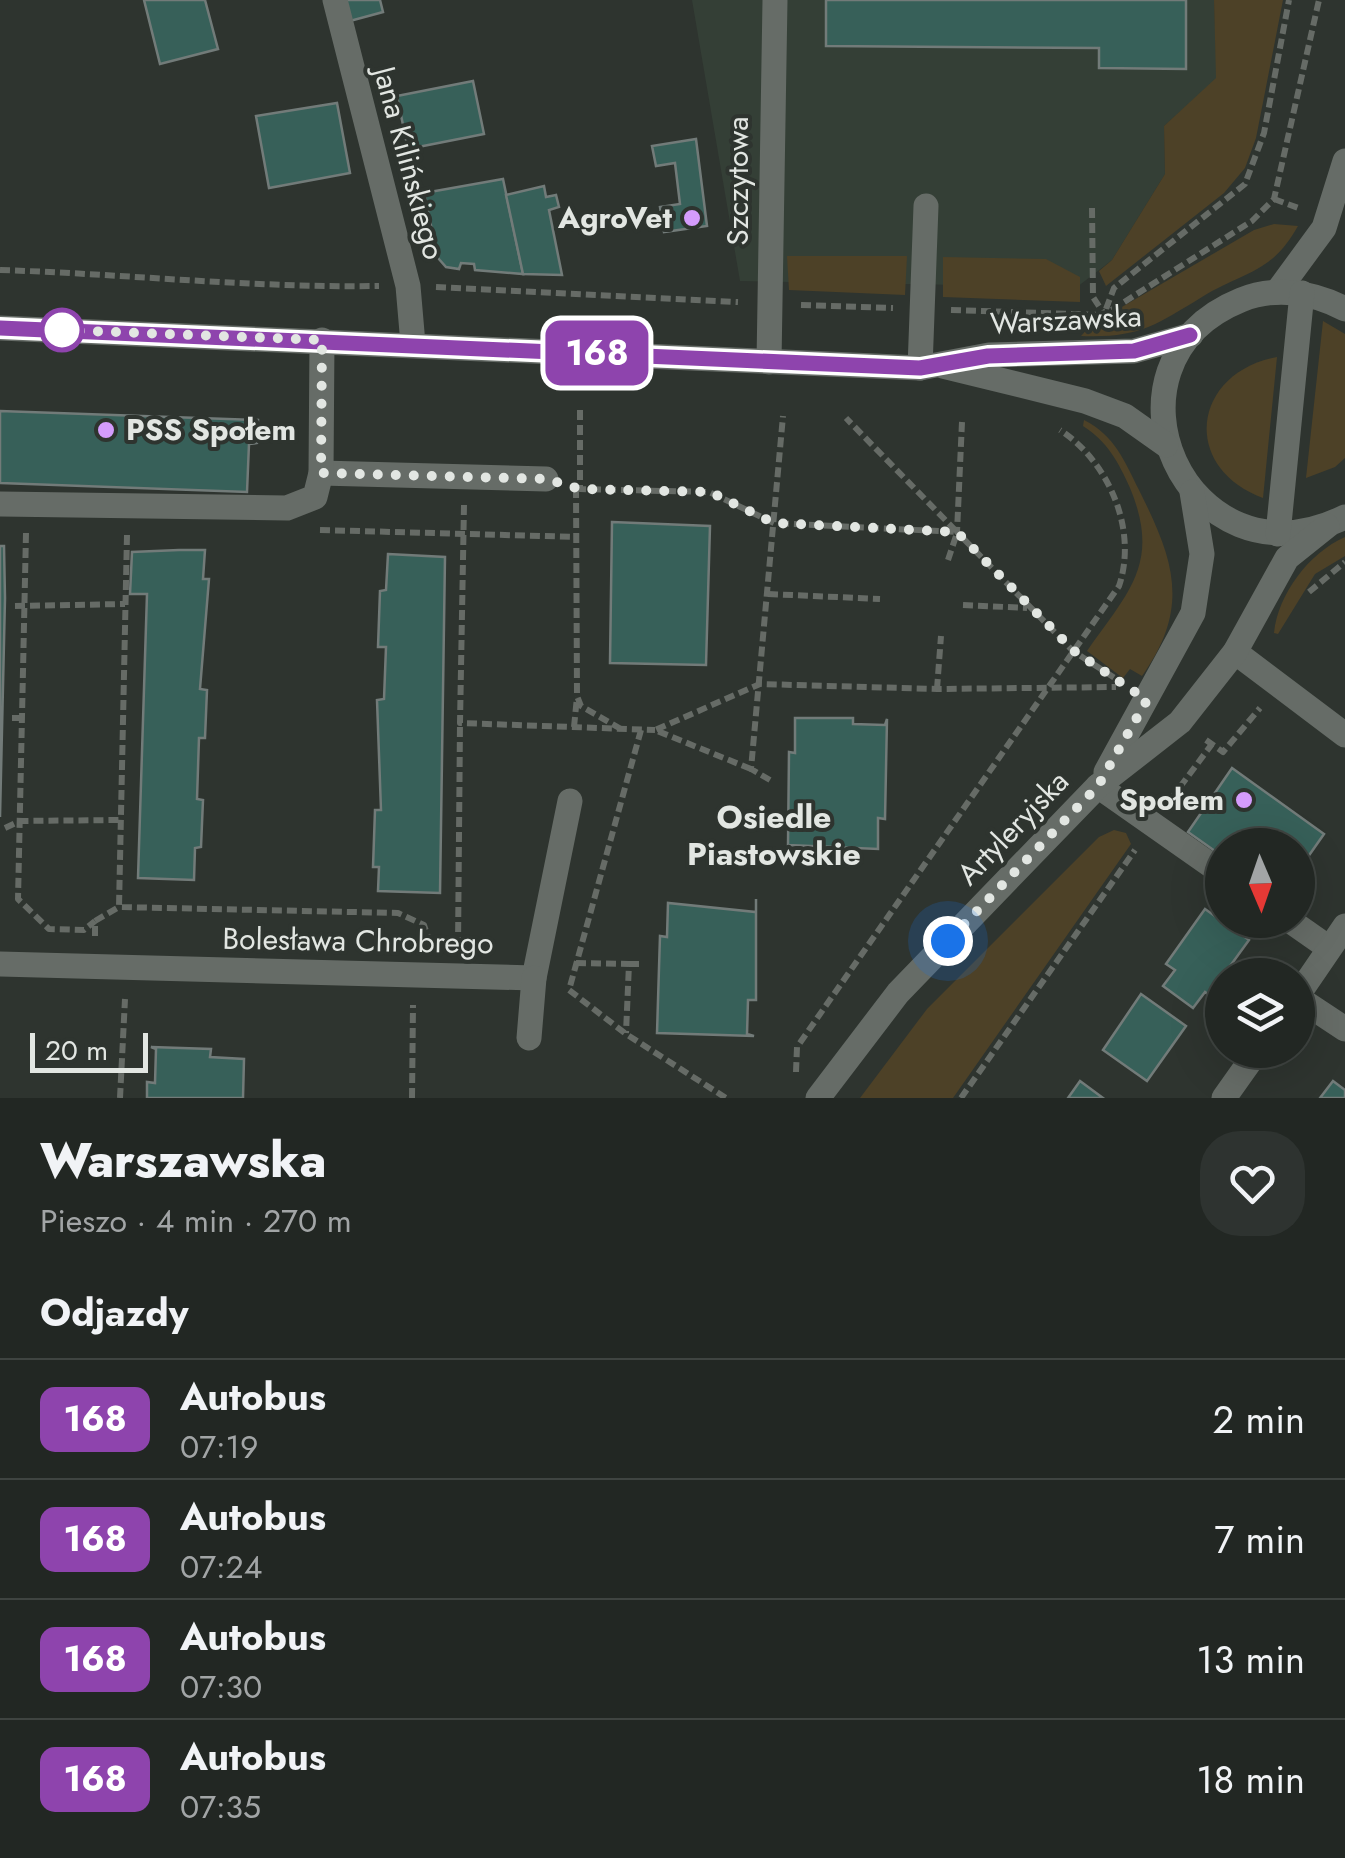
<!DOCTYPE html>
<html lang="pl">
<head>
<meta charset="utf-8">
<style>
  :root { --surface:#222723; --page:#2e3330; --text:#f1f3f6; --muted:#a2a5a6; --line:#3f4441 }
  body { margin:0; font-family:Jost,sans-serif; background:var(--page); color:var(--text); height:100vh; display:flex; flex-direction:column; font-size:38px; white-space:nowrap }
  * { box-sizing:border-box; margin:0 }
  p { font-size:32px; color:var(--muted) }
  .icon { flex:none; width:55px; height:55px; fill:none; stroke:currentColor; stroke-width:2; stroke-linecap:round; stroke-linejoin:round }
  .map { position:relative; height:1098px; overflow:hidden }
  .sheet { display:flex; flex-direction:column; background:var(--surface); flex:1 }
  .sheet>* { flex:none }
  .badge { padding:0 20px; border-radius:15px; font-size:35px; line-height:65px }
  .needle { width:65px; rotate:178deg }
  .buttons { position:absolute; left:1205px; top:828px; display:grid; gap:20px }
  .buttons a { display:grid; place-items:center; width:110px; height:110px; border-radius:50%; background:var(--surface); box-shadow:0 10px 40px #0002,0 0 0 2px var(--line); font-size:50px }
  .scale { position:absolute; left:30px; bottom:25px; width:118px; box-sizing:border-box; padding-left:10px; border:5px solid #e2e6e2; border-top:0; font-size:28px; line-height:35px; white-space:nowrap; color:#e2e6e2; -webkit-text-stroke:8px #2e342f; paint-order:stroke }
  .you { position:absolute; width:50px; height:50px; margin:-25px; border:8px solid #fff; border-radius:50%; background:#1a73e8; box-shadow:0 0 0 15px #1a73e833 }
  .map>.badge { position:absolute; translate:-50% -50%; box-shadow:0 0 0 5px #fff }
  h2 { padding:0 40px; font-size:38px; line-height:90px }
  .round { display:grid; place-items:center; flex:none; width:105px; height:105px; border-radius:40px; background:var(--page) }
  .overview { display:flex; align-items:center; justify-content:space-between; height:170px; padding:0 40px }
  h1 { font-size:48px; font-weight:800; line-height:75px }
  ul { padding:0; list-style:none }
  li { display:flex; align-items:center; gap:30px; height:120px; padding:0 40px; border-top:2px solid var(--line) }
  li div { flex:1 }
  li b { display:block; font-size:38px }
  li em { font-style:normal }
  li .badge { min-width:110px; font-weight:700; text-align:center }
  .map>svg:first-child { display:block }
  .built { fill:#343f36 }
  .green { fill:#4d4127 }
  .building { fill:#376059; stroke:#727b79; stroke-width:2.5 }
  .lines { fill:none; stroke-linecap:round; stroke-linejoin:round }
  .path { stroke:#666b66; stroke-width:6; stroke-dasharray:10 5; stroke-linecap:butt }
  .minor { stroke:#666c67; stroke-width:25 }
  .line-casing { stroke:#fff; stroke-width:22 }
  .line { stroke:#8e44ad; stroke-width:15 }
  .walk { stroke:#e2e6e2; stroke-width:10; stroke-dasharray:0 18 }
  .poi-dot { fill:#d49cfc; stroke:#2e342f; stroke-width:4 }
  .stop-dot { fill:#fff; stroke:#8e44ad; stroke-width:5 }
  .labels { text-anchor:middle; stroke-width:8; stroke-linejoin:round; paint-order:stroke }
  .street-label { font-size:30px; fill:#e2e6e2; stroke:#2e342f }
  .poi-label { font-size:30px; font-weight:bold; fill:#e2e6e2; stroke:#2e342f; text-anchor:end }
  .neighbourhood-label { font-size:32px; font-weight:bold; fill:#e2e6e2; stroke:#2e342f }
</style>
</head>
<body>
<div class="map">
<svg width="1345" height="1098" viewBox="0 0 1345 1098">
  <rect width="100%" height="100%" fill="#2e342f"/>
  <!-- built -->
  <path class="built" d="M692 0H1214L1217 79 1164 126 1165 174 1112 260 1077 287 740 281Z"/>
  <!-- green -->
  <g class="green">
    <path d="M1214 0H1283L1256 138 1245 168 1224 193 1106 286 1099 271 1112 260 1165 174 1164 126 1216 78Z"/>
    <path d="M1274 224 1298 226C1271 274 1245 271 1202 297 1154 326 1139 338 1081 336L1091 325 1254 230Z"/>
    <path d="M787 256H907L905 295 789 290Z"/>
    <path d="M943 257 1046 259 1080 277V302L943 297Z"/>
    <path d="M1323 321 1345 334V458L1335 467 1306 478Z"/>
    <path d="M1277 357 1263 498C1180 467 1192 373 1277 357Z"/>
    <path d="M1084 420C1115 436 1124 460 1139 490 1174 560 1191 607 1142 676L1130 669 1123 678 1087 651C1129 591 1161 563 1130 488 1119 463 1107 441 1083 426Z"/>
    <path d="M1345 537V556L1315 574 1278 634 1274 633C1278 594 1309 553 1345 537Z"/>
    <path d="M1114 830 1126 833 1131 844 953 1098H860L927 1009 1099 837Z"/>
  </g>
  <!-- building -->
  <g class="building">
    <path d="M144 0H205L218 49 160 64Z"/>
    <path d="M344 0H380L383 12 350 21Z"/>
    <path d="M826 0H1186V69L1099 68V48L826 46Z"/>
    <path d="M473 81 484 134 408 149 397 96Z"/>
    <path d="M337 103 350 173 269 188 256 116Z"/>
    <path d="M696 139 707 226 664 232 660 207 680 204 675 163 656 166 652 146Z"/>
    <path d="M503 179 523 274 475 270 474 264 461 263 459 269 446 267 438 258 424 193Z"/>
    <path d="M544 186 546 197 556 195 559 207 549 210 562 275 523 274 506 195Z"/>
    <path d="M0 411 258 420 257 443 249 444 247 492 0 483Z"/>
    <path d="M612 522 710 526 706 665 610 663Z"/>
    <path d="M0 546H4L5 598 0 817Z"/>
    <path d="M179 550H205L203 579H209L200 689 207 690 205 738H199L197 799 203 800 201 847 195 848 194 880 138 878 147 594H130L132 552Z"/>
    <path d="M388 554 445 557 440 893 378 891 379 867H373L375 810H381L377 700 384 699 386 647H378L380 591 386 590Z"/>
    <path d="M795 718H853V724L885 725 887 719 885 819 878 818V849L788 845 789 752 795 753Z"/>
    <path d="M1232 768 1324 834 1298 871V845H1222V856L1188 832Z"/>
    <path d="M756 899V1000H748L747 1034 754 1036 657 1033 660 936 667 937 668 903 756 912Z"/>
    <path d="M1205 909 1249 940 1209 995 1205 992 1193 1008 1163 986 1175 970 1166 964Z"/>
    <path d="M1141 994 1186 1026 1147 1081 1103 1050Z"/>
    <path d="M151 1047 211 1049 210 1057 244 1059 243 1098H147V1082L155 1083 156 1049Z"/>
    <path d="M1080 1081 1103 1098H1068Z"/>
    <path d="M1333 1081 1345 1090V1098H1320Z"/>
  </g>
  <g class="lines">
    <!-- path -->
    <g class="path">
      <path d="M1274 199 1301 209"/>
      <path d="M1092 208 1093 297 1104 314"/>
      <path d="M0 270C126 274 252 288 379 286"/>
      <path d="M436 287 738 302"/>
      <path d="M801 305 893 308"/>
      <path d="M1106 309 1114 288 1245 184 1264 133 1289 0"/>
      <path d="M951 310 1103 315"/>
      <path d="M1099 318 1252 221 1274 199 1319 0"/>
      <path d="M580 410V489L709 492 774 523 957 532 846 418"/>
      <path d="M962 422 957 532 1073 651 1121 682"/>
      <path d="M576 488 577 696 581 706 621 729"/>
      <path d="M464 505 460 723 655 730"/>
      <path d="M320 530 579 537"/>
      <path d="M26 533 18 899 49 929 84 930 95 921"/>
      <path d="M127 535 119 907 398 913 424 925 431 946"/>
      <path d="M948 560 957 533"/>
      <path d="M1309 592 1345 562"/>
      <path d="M768 594 880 599"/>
      <path d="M963 605 1027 608"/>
      <path d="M15 606 125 604"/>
      <path d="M937 689 941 636"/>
      <path d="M12 718H22"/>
      <path d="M574 727 577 697"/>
      <path d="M641 730 569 990 626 1034 726 1098"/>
      <path d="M1206 740 1223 752 1260 708"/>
      <path d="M751 769 655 730 760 684 937 689 1116 687"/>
      <path d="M770 780 751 769 783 416"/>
      <path d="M1171 799 1212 744"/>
      <path d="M5 828 20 821 121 820"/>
      <path d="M95 936V921L119 907"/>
      <path d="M458 947 460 723"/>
      <path d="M576 963 629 964 626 1033"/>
      <path d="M629 964H640"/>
      <path d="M796 1072 797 1047 1119 586C1138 530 1109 462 1060 430"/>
      <path d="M120 1098 125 999"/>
      <path d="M412 1098 413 1005"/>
      <path d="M961 1098 1135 850"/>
    </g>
    <!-- minor -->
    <g class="minor">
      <path d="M335 0 408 286 413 344"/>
      <path d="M1277 292 1324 228 1345 161"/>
      <path d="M1345 309C1313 292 1275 286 1241 300 1085 363 1186 595 1345 517"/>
      <path d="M0 328 920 368 989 355 1134 351 1191 335"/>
      <path d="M769 362 775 0"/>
      <path d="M943 366 1085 401 1125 416 1166 445"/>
      <path d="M920 368 926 206"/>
      <path d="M321 473 546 479"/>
      <path d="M0 504 287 508 315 497 321 473 322 340"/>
      <path d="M1278 534 1302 293"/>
      <path d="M1235 652 1345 735"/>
      <path d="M1106 772 1193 613 1202 554 1192 492"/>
      <path d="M1098 786 1222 873"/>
      <path d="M1289 920 1329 948"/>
      <path d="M0 964 534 978 570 801"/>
      <path d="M1298 995 1345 926"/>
      <path d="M1298 998 1345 1029"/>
      <path d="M529 1038 534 978"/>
      <path d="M818 1098 898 993 1098 786 1180 722 1235 652 1287 558 1327 526"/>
      <path d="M1224 1098 1258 1050"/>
    </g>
  </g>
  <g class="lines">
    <defs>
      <path id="line" d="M0 328 920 368 988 356 1134 351 1190 335"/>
    </defs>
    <!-- line casing -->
    <use href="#line" class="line-casing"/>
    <!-- line -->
    <use href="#line" class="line"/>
    <!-- walk -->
    <path class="walk" d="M62 330 322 340 321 473 546 479 580 489 710 492 774 523 957 532 1074 651 1147 700 1098 786 948 941"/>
  </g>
  <!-- markers -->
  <g class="poi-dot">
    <circle cx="692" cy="218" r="10"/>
    <circle cx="106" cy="430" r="10"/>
    <circle cx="1244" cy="800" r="10"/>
  </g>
  <circle class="stop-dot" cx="62" cy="330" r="20"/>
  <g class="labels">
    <!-- street labels -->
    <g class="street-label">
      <text transform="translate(409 163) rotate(75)" y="10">Jana Kilińskiego</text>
      <text transform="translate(738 181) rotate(-90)" y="10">Szczytowa</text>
      <text transform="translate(1066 320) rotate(-3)" y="10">Warszawska</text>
      <text transform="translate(1013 828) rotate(-46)" y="10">Artyleryjska</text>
      <text transform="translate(358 941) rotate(1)" y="10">Bolesława Chrobrego</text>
    </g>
    <!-- poi labels -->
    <g class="poi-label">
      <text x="672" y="228">AgroVet</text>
      <text x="126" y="440" text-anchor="start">PSS Społem</text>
      <text x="1224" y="810">Społem</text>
    </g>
    <!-- neighbourhood labels -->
    <g class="neighbourhood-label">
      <text x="774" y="828">Osiedle<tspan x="774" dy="37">Piastowskie</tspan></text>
    </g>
  </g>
</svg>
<div class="buttons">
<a><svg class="needle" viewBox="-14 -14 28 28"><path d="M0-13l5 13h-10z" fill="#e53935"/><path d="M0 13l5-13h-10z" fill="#a2a5a6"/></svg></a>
<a><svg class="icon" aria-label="layers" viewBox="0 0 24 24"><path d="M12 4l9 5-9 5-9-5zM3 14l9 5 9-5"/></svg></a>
</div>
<div class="scale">20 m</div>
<div class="you" style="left:948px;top:941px"></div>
<b class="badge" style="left:597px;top:353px;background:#8e44ad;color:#fff">168</b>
</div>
<section class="sheet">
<div class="overview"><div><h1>Warszawska</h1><p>Pieszo · 4 min · 270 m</p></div><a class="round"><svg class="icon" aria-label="heart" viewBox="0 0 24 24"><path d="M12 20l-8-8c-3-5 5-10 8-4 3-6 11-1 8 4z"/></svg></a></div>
<h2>Odjazdy</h2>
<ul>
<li><span class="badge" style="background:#8e44ad;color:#fff">168</span><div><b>Autobus</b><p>07:19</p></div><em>2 min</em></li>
<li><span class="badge" style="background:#8e44ad;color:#fff">168</span><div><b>Autobus</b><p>07:24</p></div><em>7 min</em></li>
<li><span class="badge" style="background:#8e44ad;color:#fff">168</span><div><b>Autobus</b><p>07:30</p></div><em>13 min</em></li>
<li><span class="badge" style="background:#8e44ad;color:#fff">168</span><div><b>Autobus</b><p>07:35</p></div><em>18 min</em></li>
</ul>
</section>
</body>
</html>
